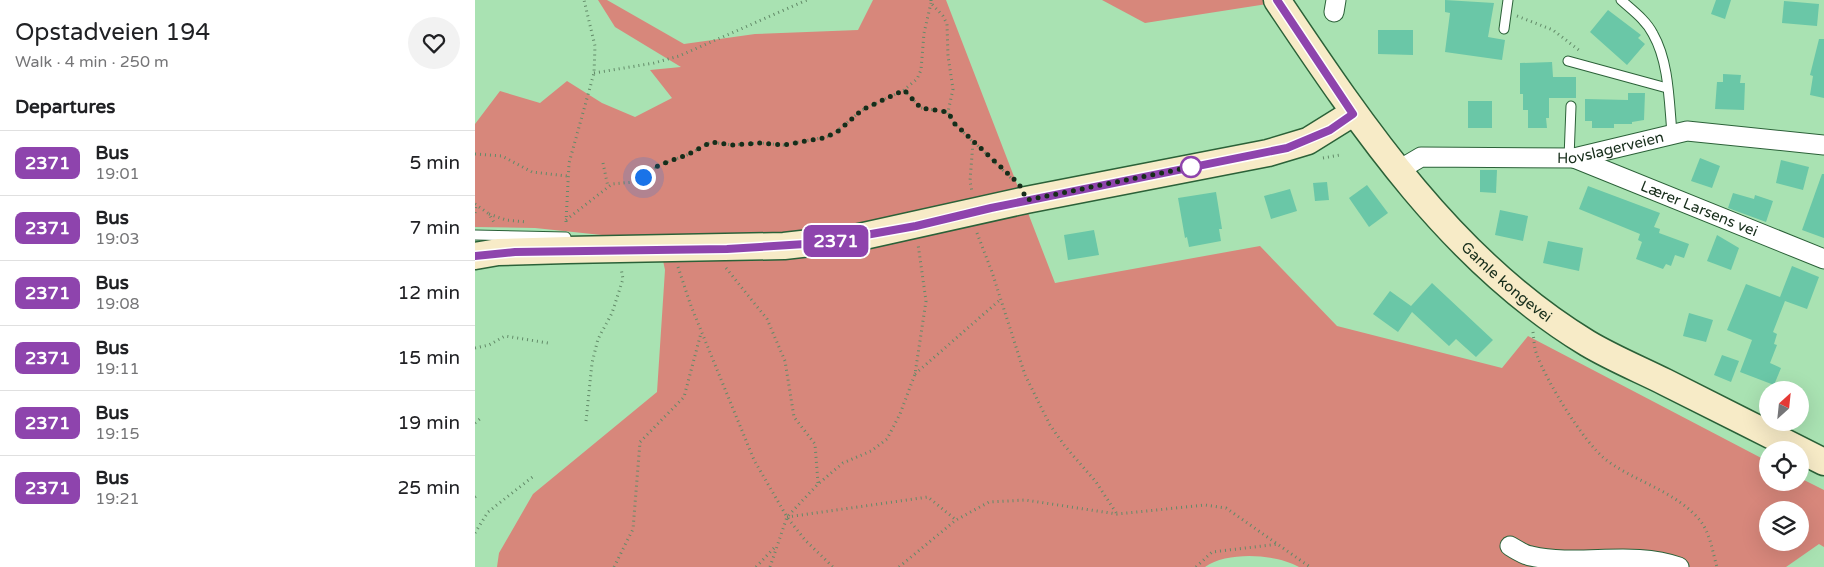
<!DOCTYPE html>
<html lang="en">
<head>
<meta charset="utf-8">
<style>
  :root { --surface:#fff; --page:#f2f2f2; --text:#202124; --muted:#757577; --line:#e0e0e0 }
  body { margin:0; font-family:"Varela Round",sans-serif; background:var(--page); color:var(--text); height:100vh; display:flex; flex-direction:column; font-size:19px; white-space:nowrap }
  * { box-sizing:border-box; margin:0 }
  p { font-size:16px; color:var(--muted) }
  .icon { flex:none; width:28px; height:28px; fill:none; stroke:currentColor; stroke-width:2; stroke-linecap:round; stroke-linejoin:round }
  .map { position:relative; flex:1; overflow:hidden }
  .sheet { display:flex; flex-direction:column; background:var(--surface); width:475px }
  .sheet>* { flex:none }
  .badge { padding:0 10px; border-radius:8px; font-size:18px; line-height:32px }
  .needle { width:32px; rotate:27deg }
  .tools { position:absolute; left:1284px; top:381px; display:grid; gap:10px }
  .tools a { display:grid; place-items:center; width:50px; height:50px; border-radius:50%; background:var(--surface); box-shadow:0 5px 20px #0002; font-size:25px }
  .you { position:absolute; width:25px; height:25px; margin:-12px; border:4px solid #fff; border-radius:50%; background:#1a73e8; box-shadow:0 0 0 8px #1a73e833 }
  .map>.badge { position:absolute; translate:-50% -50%; box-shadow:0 0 0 2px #fff }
  h2 { padding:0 15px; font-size:19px; line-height:45px }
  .round { display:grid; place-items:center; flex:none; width:52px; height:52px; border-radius:26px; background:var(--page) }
  .summary { display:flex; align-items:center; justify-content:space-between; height:85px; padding:0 15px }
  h1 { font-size:24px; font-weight:600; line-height:38px }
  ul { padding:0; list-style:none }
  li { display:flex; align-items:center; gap:15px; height:65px; padding:0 15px; border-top:1px solid var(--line) }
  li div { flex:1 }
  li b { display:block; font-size:19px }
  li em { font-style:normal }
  li .badge { min-width:55px; font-weight:700; text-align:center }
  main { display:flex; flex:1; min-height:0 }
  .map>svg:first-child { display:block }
  .forest { fill:#d7877b; fill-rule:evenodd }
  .building { fill:#6ac7a7 }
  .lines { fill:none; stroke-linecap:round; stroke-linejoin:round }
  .lane-casing { stroke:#2b6138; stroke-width:11 }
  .street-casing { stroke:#2b6138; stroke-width:21 }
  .secondary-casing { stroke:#2b6138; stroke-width:29 }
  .path { stroke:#628a68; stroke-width:3; stroke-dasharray:1 4; stroke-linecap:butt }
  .lane { stroke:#fff; stroke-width:9 }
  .street { stroke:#fff; stroke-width:19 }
  .secondary { stroke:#f7ebc7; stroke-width:26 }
  .line-casing { stroke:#fff; stroke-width:11 }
  .line { stroke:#8e44ad; stroke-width:8 }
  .walk { stroke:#162d1a; stroke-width:5; stroke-dasharray:0 9 }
  .stop-dot { fill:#fff; stroke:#8e44ad; stroke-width:2.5 }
  .labels { text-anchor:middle; stroke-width:4; stroke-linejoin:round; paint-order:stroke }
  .street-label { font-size:15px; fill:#162d1a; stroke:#dffbe3 }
</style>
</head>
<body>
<main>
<section class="sheet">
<div class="summary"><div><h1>Opstadveien 194</h1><p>Walk · 4 min · 250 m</p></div><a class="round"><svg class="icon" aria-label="heart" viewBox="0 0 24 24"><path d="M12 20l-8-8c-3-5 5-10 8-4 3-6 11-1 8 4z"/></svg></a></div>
<h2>Departures</h2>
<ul>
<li><span class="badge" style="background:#8e44ad;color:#fff">2371</span><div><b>Bus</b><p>19:01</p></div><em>5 min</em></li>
<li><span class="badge" style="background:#8e44ad;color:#fff">2371</span><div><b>Bus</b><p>19:03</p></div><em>7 min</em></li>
<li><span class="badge" style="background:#8e44ad;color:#fff">2371</span><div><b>Bus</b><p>19:08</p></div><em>12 min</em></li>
<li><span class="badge" style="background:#8e44ad;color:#fff">2371</span><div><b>Bus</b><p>19:11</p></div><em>15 min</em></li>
<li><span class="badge" style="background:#8e44ad;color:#fff">2371</span><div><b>Bus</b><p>19:15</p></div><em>19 min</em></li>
<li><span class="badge" style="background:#8e44ad;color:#fff">2371</span><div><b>Bus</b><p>19:21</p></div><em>25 min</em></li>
</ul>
</section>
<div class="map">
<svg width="1349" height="567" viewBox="0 0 1349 567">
  <rect width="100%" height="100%" fill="#a9e2b2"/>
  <!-- forest -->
  <g class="forest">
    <path d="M123 0H132L209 44 280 34 383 30 398 0H471L580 283 785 246 862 326 1027 368 1053 336 1292 461V482H1325V478L1349 490V547L1344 544 1311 567H824C801 554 753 551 730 567H22L24 553 58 494 182 392 190 270 184 241 60 228 0 227V124L25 91 65 103 92 81 127 103 160 117 197 98 175 70 206 67 140 27ZM1292 510H1325V542H1292Z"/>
    <path d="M627 0H789L792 4 670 23Z"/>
  </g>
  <!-- building -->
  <g class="building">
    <path d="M970 0 1019 3 1013 37 1030 40 1027 60 970 52 975 13 970 12Z"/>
    <path d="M1241 0H1256L1250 19 1236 14Z"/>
    <path d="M1309 1 1344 4 1342 26 1307 23Z"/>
    <path d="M1133 10 1166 35 1163 38 1170 44 1152 65 1115 32Z"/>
    <path d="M903 30H938V55L903 54Z"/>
    <path d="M1344 39H1349V98L1335 95 1338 76 1335 75Z"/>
    <path d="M1077 62 1078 77H1101V98H1074V118H1071L1072 128H1053V110H1048V94H1045V63Z"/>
    <path d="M1248 74 1266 75 1265 83H1270L1269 110 1240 109 1242 82H1248Z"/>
    <path d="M1153 93H1170L1169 120 1157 122V124H1139V128H1117V121H1110V99L1153 100Z"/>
    <rect x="993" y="101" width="24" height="27"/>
    <path d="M1225 158 1245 166 1237 188 1216 181Z"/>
    <path d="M1306 160 1334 167 1328 190 1301 183Z"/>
    <path d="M1005 170H1022L1021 193 1005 192Z"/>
    <path d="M1347 174H1349V238L1327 230Z"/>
    <path d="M852 182 854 200 840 201 838 183Z"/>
    <path d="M892 185 913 213 894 227 874 198Z"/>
    <path d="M1113 186 1185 213 1179 227 1185 229 1184 233 1214 244 1209 258 1200 255 1196 266 1191 264 1188 269 1161 259 1167 242 1163 240 1165 234 1104 209Z"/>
    <path d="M815 189 822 211 796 219 789 196Z"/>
    <path d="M741 192 747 229H744L746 241 714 247 712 237 710 238 703 198Z"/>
    <path d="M1258 193 1279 199 1280 195 1298 201 1291 222 1253 208Z"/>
    <path d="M1025 210 1053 216 1048 241 1020 235Z"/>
    <path d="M619 230 624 255 593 260 589 235Z"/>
    <path d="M1242 235 1264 248 1256 270 1232 261Z"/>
    <path d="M1073 241 1108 248 1104 271 1068 263Z"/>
    <path d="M1317 266 1344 277 1332 309 1310 301 1298 332 1302 334 1299 344 1302 345 1295 363 1306 368 1299 385 1265 372 1277 340 1252 330 1271 284 1305 297Z"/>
    <path d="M957 283 1018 340 1001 357 981 339 974 346 937 312 923 332 898 314 915 291 936 306Z"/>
    <path d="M1214 313 1238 320 1231 342 1208 336Z"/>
    <path d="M1247 355 1264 361 1256 382 1239 375Z"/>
  </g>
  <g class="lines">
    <defs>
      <g id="lane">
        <path d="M1146 0C1157 10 1171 20 1178 34 1194 62 1194 101 1197 133"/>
        <path d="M1029 29 1033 0"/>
        <path d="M1093 61 1192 88"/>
        <path d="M1094 158 1096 106"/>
        <path d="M0 235 91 237"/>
      </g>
      <g id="street">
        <path d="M859 12 861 0"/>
        <path id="s1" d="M1099 158 1349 259"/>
        <path id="s2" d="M924 170 946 157 1099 158 1212 131 1349 145"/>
        <path d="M1035 546C1042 550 1049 555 1056 556 1104 567 1157 550 1204 567"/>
      </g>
      <g id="secondary">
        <path id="s3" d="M802 0C888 128 977 261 1112 343 1137 358 1164 369 1190 382 1243 409 1296 435 1349 462"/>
        <path d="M0 256 23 252 92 250 309 246 380 238 551 200 793 153 833 141 878 113"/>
      </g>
    </defs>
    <!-- lane casing -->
    <use href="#lane" class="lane-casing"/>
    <!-- street casing -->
    <use href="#street" class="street-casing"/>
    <!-- secondary casing -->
    <use href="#secondary" class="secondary-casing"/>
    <!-- path -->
    <g class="path">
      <path d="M456 0V3L468 16 472 24 473 56 478 89 473 112 476 120 498 142 495 181 497 192"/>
      <path d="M1042 16 1078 30 1105 51"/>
      <path d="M119 73 179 63 204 56 332 0"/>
      <path d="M429 90 446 108 473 112"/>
      <path d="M499 142 539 181"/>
      <path d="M0 154 27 156 57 172 92 176"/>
      <path d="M848 158 865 155"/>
      <path d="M128 163 133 187"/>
      <path d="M0 204 14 214 20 224"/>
      <path d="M0 213 1 205"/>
      <path d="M14 214 31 220 52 222"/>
      <path d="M91 220 137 184 159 182 184 165 212 155 236 142 257 145 286 143 308 145 356 136 387 110 429 90 442 79 446 70 449 33 456 3"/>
      <path d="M91 222 94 163 119 73 120 46 109 0"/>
      <path d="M502 233 517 272 550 375 575 425 589 445 621 482 642 514"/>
      <path d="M203 267 216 306 279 460 312 517 330 540 358 567"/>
      <path d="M251 268 292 319 310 361 319 417 340 444 343 483"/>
      <path d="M1058 332C1059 340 1059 348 1062 355 1072 382 1108 441 1130 459 1158 481 1198 490 1223 518 1235 531 1237 550 1242 567"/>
      <path d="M0 348 14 345 30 336 73 343"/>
      <path d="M440 374 526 299"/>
      <path d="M111 421 117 363 123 339 137 313 148 279 146 268"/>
      <path d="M0 423 6 418"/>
      <path d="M0 497 3 495"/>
      <path d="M312 517 453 497 481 520"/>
      <path d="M0 533 13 512 60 475"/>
      <path d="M139 567 158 529 165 442 209 397 226 333"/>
      <path d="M281 567 300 547"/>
      <path d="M295 567 312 517 343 484 368 463 396 451 412 439 425 414 440 374 451 301 443 244"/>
      <path d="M424 567 481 520 514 502 550 500 642 514 730 505 751 508 835 567"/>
      <path d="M721 567 737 552 804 544"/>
    </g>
    <!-- lane -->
    <use href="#lane" class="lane"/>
    <!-- street -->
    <use href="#street" class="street"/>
    <!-- secondary -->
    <use href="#secondary" class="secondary"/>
  </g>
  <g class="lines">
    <defs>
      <path id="line" d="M0 256 40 252 252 249 346 243 441 226 516 208 812 148 855 130 878 114 802 0"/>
    </defs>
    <!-- line casing -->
    <use href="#line" class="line-casing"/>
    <!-- line -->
    <use href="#line" class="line"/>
    <!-- walk -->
    <path class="walk" d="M168 177 184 165 212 155 236 142 257 145 286 143 308 145 349 138 362 132 387 110 429 90 446 108 473 112 480 124 544 184 552 200 716 167"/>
  </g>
  <!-- markers -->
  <circle class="stop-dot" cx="716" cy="167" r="10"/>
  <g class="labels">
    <!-- street labels -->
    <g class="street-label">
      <text dy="5" stroke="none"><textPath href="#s2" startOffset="216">Hovslagerveien</textPath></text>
      <text dy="5" stroke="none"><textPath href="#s1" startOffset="135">Lærer Larsens vei</textPath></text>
      <text dy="5" stroke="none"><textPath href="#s3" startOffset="365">Gamle kongevei</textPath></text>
    </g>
  </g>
</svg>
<div class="tools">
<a><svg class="needle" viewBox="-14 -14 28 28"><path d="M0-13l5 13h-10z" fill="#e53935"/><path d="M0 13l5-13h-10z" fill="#757577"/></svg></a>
<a><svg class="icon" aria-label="locate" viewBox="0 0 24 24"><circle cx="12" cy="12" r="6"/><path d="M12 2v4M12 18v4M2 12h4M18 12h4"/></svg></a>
<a><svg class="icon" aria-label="layers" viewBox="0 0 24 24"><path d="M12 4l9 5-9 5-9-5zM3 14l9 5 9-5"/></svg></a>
</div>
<div class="you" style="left:168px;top:177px"></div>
<b class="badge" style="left:361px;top:241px;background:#8e44ad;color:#fff">2371</b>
</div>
</main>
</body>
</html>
